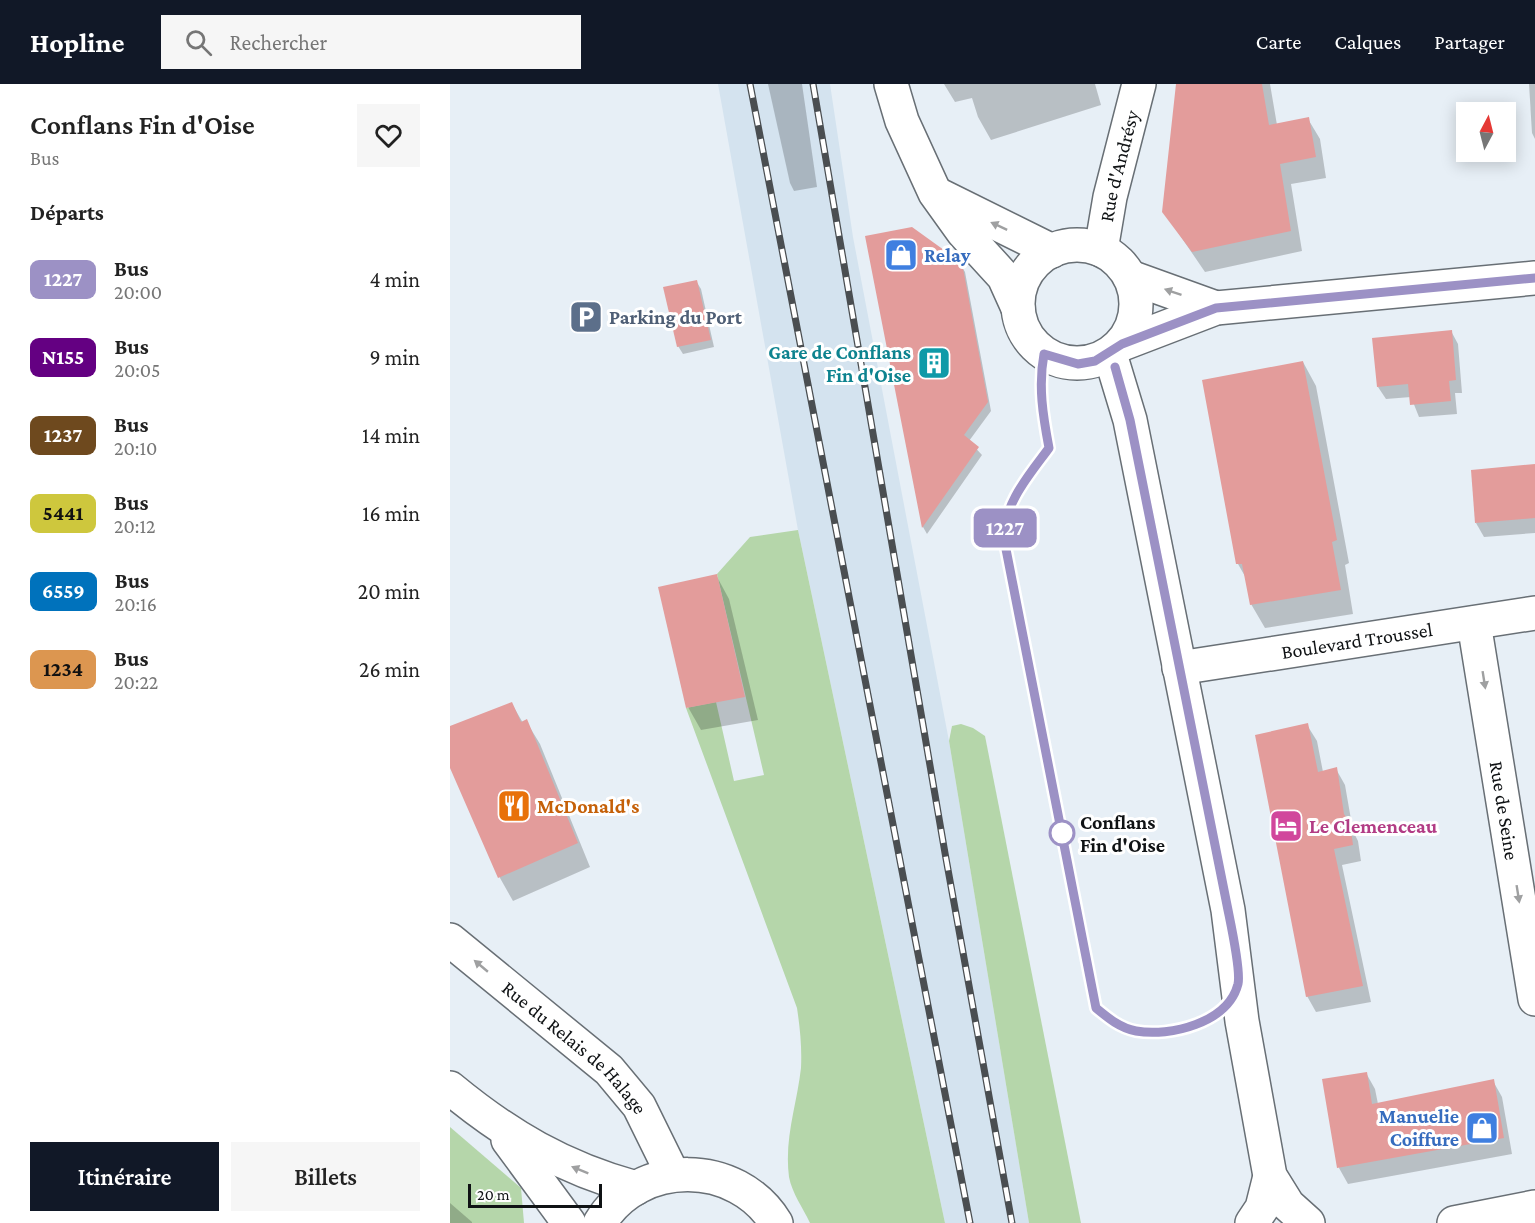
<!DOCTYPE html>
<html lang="fr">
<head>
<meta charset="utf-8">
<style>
  :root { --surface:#fff; --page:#f6f6f6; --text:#222; --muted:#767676; --accent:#111827 }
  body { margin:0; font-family:"Crimson Pro",serif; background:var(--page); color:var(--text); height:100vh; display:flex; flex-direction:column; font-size:22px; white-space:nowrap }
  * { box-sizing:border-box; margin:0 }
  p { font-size:20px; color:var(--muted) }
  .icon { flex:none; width:33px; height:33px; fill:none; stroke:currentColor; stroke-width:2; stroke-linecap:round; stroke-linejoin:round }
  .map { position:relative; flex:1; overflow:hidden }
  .details { display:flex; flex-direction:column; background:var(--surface); width:450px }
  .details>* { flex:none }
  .badge { padding:0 12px; border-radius:9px; font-size:21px; line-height:39px }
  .needle { width:39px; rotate:7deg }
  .tools { position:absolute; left:1006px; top:18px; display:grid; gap:12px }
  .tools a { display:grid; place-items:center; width:60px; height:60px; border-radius:0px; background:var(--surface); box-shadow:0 3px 15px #0003; font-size:30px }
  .scale { position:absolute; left:18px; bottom:15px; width:134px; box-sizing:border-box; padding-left:6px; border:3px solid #0f1214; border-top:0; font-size:16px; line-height:21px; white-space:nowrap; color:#0f1214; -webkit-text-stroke:4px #fff; paint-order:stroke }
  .map>.badge { position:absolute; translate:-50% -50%; box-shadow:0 0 0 3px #fff }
  h2 { padding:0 30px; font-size:22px; line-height:54px }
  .round { display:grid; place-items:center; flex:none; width:63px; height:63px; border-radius:0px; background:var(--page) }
  .summary { display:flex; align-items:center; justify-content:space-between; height:102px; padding:0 30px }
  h1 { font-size:28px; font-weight:600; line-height:45px }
  .action { display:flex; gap:12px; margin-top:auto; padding:12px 30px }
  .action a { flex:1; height:69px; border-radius:0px; background:var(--accent); color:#fff; font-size:24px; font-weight:600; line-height:69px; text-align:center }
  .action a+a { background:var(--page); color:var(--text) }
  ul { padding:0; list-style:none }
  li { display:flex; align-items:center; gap:18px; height:78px; padding:0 30px }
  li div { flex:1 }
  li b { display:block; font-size:22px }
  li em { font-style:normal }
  li .badge { min-width:66px; font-weight:700; text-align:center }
  header { display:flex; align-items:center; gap:36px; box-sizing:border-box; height:84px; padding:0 30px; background:var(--accent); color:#fff }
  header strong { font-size:28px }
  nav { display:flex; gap:33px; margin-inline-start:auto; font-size:21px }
  .search { width:420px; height:54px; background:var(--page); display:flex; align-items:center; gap:15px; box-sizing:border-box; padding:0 21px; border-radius:0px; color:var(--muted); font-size:22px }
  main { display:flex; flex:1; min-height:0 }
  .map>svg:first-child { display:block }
  .built { fill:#d4e3ef }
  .green { fill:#b5d6aa }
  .shadow { fill:#0003 }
  .building { fill:#e39c9b }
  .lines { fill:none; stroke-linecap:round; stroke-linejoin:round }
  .minor-casing { stroke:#686f75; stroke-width:36 }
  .major-casing { stroke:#686f75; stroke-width:36 }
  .minor { stroke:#fff; stroke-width:33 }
  .major { stroke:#fff; stroke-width:33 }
  .rail-casing { stroke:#4a4e51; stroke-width:7 }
  .rail { stroke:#fff; stroke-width:4.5; stroke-dasharray:14; stroke-linecap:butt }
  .oneway { fill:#9fa0a1 }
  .line-casing { stroke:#fff; stroke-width:14 }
  .line { stroke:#9c91c5; stroke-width:9 }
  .stop-dot { fill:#fff; stroke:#9c91c5; stroke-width:3 }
  .labels { text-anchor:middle; stroke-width:6; stroke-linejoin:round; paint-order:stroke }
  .street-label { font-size:20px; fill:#0f1214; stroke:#fff }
  .shop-label { font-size:20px; font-weight:bold; fill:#366cbe; stroke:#fff; text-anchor:start }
  .service-label { font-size:20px; font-weight:bold; fill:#4e5e75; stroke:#fff; text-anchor:start }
  .culture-label { font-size:20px; font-weight:bold; fill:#0d838f; stroke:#fff; text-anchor:end }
  .food-label { font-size:20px; font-weight:bold; fill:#c56008; stroke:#fff; text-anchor:start }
  .stop-label { font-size:20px; font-weight:bold; fill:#0f1214; stroke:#fff; text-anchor:start }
  .hotel-label { font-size:20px; font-weight:bold; fill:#b23c85; stroke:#fff; text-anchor:start }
</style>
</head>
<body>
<header>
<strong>Hopline</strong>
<div class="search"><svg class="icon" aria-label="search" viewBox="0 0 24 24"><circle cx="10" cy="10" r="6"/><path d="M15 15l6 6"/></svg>Rechercher</div>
<nav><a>Carte</a><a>Calques</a><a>Partager</a></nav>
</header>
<main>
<section class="details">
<div class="summary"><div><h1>Conflans Fin d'Oise</h1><p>Bus</p></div><a class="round"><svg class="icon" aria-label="heart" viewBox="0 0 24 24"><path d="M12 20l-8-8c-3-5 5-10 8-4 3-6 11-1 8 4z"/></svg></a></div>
<h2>Départs</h2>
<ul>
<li><span class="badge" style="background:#9c91c5;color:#fff">1227</span><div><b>Bus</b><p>20:00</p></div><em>4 min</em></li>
<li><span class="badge" style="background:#640082;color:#fff">N155</span><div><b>Bus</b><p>20:05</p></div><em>9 min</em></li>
<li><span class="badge" style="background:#6e491e;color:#fff">1237</span><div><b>Bus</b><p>20:10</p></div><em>14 min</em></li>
<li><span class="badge" style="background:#cec73d;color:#111">5441</span><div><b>Bus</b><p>20:12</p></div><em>16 min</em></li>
<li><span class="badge" style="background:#0072bc;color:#fff">6559</span><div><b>Bus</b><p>20:16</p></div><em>20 min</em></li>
<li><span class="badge" style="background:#dc9650;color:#111">1234</span><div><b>Bus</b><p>20:22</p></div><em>26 min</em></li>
</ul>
<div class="action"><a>Itinéraire</a><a>Billets</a></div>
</section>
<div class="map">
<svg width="1085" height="1139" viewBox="0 0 1085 1139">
  <rect width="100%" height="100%" fill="#e7eff6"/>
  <!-- built -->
  <path class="built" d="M268 0H380L403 153 499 657 579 1139H495L348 446Z"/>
  <!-- green -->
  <g class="green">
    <path d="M348 446 495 1139H360C353 1124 342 1109 339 1093 334 1055 347 1020 351 984 352 963 350 944 347 924L236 624 266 618 284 697 314 691 267 490 300 453Z"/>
    <path d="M511 640 523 644 535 652 631 1139H579L499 657 502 642Z"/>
    <path d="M0 1043 71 1104 74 1139H0Z"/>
  </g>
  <!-- shadow -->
  <g class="shadow">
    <path d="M318 0H352L367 103 344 107 340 99Z"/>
    <path d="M494 0H645L651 21 541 56 528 33 522 14 505 18Z"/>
    <path d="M727 0H820L827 41 858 35 870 55 876 94 841 100 852 167 755 188 714 128Z"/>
    <path d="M1079 0H1085V55L1082 49Z"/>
    <path d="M417 153 510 180 515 188 541 327 519 357 532 371 477 450 473 443Z"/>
    <path d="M246 197 251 205 264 263 233 270 228 262Z"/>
    <path d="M1001 247 1008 260 1012 309H1005L1007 330 969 333 961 313 936 315 928 303Z"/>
    <path d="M853 278 866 302 899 479 895 481 903 530 815 544 801 520 796 494 788 480Z"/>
    <path d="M1085 391V449L1034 453 1026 439Z"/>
    <path d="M266 491 279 515 308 636 251 646 238 623Z"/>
    <path d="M62 620 73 639 76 637 90 660 140 783 63 817 50 794 0 681V644Z"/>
    <path d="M857 641 867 657 873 688 886 685 895 701 903 747 908 757 911 777 892 781 921 918 866 928 857 912Z"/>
    <path d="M916 989 925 1005 928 1020 1043 997 1052 1013 1062 1070 898 1100 889 1084Z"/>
    <path d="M0 1119 22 1138V1139H0Z"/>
  </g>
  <!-- building -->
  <g class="building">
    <path d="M726 0H812L819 41 859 33 866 73 830 80 841 147 742 168 712 128Z"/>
    <path d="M462 143 512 179 538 318 514 351 529 363 472 444 415 152Z"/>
    <path d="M247 196 261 256 227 263 213 203Z"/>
    <path d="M1002 246 1006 296 999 297 1001 317 960 321 958 300 927 303 922 254Z"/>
    <path d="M853 277 887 456 882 458 891 506 800 521 792 480H786L752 296Z"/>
    <path d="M1085 380V434L1025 439 1021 386Z"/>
    <path d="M267 490 295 613 236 624 208 503Z"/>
    <path d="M62 618 71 638 77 635 128 759 48 794 0 684V642Z"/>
    <path d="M858 639 868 688 887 683 894 730 900 739 903 761 884 765 913 902 856 913 805 651Z"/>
    <path d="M917 988 922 1020 1044 995 1054 1054 887 1084 872 995Z"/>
  </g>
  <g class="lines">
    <defs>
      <g id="minor">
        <path d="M441 0 452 37 485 109 513 148 554 193 568 224"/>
        <path d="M491 112 602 167"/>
        <circle cx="627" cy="220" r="59"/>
        <path id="s1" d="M651 166 660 113 689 0"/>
        <path d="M680 193 766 224"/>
        <path d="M672 260 766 224 1085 194"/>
        <path d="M660 270 680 336 778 826 792 937 820 1092 838 1121 858 1139"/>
        <path id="s2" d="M1024 539 1085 915"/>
        <path id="s3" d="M729 584 1085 529"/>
        <path id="s4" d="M0 856 159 986 189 1022 223 1091"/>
        <path d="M802 1139 812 1124 820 1092"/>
      </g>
      <g id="major">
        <path d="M0 1004C58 1052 113 1084 186 1104"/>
        <path d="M58 1056 119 1139"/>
        <path d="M150 1139C189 1074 287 1075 326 1139"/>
        <path d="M1004 1139 1085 1123"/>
      </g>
    </defs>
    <!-- minor casing -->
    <use href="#minor" class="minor-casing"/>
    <!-- major casing -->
    <use href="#major" class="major-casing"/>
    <!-- minor -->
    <use href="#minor" class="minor"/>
    <!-- major -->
    <use href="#major" class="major"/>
    <defs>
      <g id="rail">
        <path d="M300 0 520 1139"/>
        <path d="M363 0 495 769 562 1139"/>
      </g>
    </defs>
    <!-- rail casing -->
    <use href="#rail" class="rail-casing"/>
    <!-- rail -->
    <use href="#rail" class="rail"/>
  </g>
  <!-- one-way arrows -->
  <defs><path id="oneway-solid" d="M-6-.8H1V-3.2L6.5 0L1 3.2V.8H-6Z" transform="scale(1.5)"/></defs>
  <g class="oneway">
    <use href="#oneway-solid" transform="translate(549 142) rotate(-155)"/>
    <use href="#oneway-solid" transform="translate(723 208) rotate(-161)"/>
    <use href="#oneway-solid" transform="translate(1034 596) rotate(81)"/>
    <use href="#oneway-solid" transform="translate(1068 810) rotate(81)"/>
    <use href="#oneway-solid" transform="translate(31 882) rotate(-140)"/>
    <use href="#oneway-solid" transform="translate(130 1086) rotate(-158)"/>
  </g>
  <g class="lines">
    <defs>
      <path id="line" d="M665 283 680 336 778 826C781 841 791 887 788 900 778 939 720 953 686 947 670 944 658 934 646 924L554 455C553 420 580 390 599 364 593 332 588 302 594 270L628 280 645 277 672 260 766 224 1085 194"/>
    </defs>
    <!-- line casing -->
    <use href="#line" class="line-casing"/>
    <!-- line -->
    <use href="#line" class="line"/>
  </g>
  <!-- icons -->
  <defs>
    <symbol id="shop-square" viewBox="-11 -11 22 22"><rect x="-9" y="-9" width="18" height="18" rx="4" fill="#3f7fe0" stroke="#fff"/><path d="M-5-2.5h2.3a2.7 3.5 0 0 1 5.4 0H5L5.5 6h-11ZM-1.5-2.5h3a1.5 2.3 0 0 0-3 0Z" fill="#fff"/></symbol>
    <symbol id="parking-square" viewBox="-11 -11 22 22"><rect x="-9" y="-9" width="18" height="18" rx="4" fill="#5c6f8a" stroke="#fff"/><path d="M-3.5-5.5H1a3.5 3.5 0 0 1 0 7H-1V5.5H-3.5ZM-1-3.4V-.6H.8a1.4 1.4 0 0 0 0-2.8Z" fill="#fff"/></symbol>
    <symbol id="building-square" viewBox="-11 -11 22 22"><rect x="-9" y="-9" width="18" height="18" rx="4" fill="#0f9aa8" stroke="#fff"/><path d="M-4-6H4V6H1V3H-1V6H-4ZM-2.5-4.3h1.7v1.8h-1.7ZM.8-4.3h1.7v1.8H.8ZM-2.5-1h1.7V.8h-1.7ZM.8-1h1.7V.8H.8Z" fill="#fff"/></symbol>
    <symbol id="restaurant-square" viewBox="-11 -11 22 22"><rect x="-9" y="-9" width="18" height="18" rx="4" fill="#e8710a" stroke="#fff"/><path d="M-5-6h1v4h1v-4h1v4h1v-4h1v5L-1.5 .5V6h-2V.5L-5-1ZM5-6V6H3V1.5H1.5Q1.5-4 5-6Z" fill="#fff"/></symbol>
    <symbol id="hotel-square" viewBox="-11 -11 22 22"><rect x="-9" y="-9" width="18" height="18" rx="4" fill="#d1479c" stroke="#fff"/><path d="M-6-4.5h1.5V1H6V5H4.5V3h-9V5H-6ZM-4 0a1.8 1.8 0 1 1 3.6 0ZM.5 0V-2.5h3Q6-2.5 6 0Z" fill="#fff"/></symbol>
  </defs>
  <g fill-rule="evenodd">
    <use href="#shop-square" x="432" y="152" width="38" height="38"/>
    <use href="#parking-square" x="117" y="214" width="38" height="38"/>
    <use href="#building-square" x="465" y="260" width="38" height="38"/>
    <use href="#restaurant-square" x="45" y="703" width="38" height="38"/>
    <use href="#hotel-square" x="817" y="723" width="38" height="38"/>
    <use href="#shop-square" x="1013" y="1025" width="38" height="38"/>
  </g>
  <!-- markers -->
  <circle class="stop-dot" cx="612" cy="749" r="12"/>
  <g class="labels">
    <!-- street labels -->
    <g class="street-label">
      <text dy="7" stroke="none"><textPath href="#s1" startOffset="86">Rue d'Andrésy</textPath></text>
      <text dy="7" stroke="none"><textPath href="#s3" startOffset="180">Boulevard Troussel</textPath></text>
      <text dy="7" stroke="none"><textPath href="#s2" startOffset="190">Rue de Seine</textPath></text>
      <text dy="7" stroke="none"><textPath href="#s4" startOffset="165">Rue du Relais de Halage</textPath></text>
    </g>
    <!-- shop labels -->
    <g class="shop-label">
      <text x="474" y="178">Relay</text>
      <text x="1009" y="1039" text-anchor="end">Manuelie<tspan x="1009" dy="23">Coiffure</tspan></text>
    </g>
    <!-- service labels -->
    <g class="service-label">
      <text x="159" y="240">Parking du Port</text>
    </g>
    <!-- culture labels -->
    <g class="culture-label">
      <text x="461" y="275">Gare de Conflans<tspan x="461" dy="23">Fin d'Oise</tspan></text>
    </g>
    <!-- food labels -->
    <g class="food-label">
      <text x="87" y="729">McDonald's</text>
    </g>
    <!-- stop labels -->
    <g class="stop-label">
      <text x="630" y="745">Conflans<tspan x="630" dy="23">Fin d'Oise</tspan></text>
    </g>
    <!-- hotel labels -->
    <g class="hotel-label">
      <text x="859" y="749">Le Clemenceau</text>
    </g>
  </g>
</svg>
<div class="tools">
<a><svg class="needle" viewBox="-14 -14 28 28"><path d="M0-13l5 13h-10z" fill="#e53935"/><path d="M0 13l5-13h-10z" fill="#767676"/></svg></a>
</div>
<div class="scale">20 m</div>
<b class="badge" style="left:555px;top:444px;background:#9c91c5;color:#fff">1227</b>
</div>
</main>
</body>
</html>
